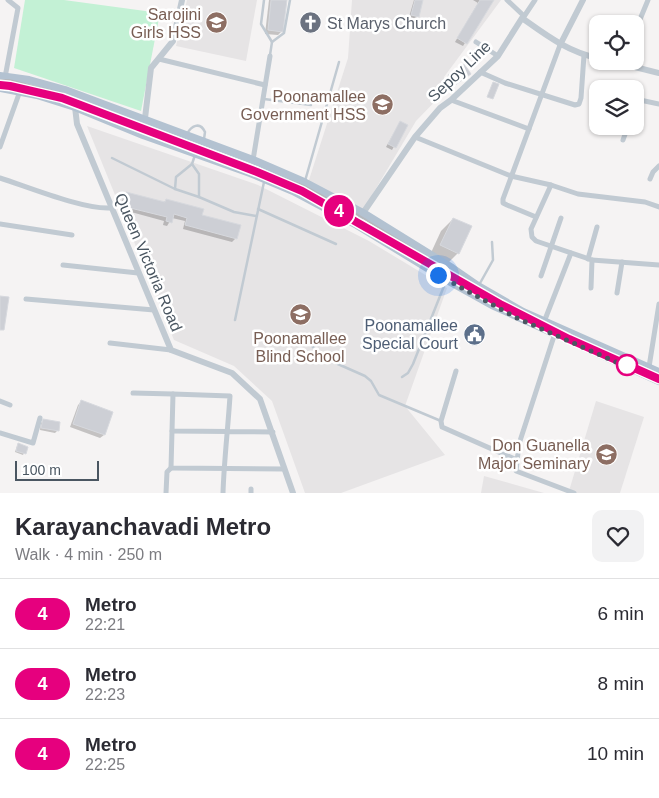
<!DOCTYPE html>
<html lang="en">
<head>
<meta charset="utf-8">
<style>
  :root { --surface:#fff; --page:#f2f2f3; --text:#2b2b33; --muted:#7c7c81; --line:#e1e1e2 }
  body { margin:0; font-family:Arial,sans-serif; background:var(--page); color:var(--text); height:100vh; display:flex; flex-direction:column; font-size:19px; white-space:nowrap }
  * { box-sizing:border-box; margin:0 }
  p { font-size:16px; color:var(--muted) }
  .icon { flex:none; width:28px; height:28px; fill:none; stroke:currentColor; stroke-width:2; stroke-linecap:round; stroke-linejoin:round }
  .map { position:relative; height:493px; overflow:hidden }
  .side { display:flex; flex-direction:column; background:var(--surface); flex:1 }
  .side>* { flex:none }
  .badge { padding:0 10px; border-radius:16px; font-size:18px; line-height:32px }
  .fabs { position:absolute; left:589px; top:15px; display:grid; gap:10px }
  .fabs a { display:grid; place-items:center; width:55px; height:55px; border-radius:10px; background:var(--surface); box-shadow:0 1px 4px #0004; font-size:25px }
  .scale { position:absolute; left:15px; bottom:12px; width:84px; box-sizing:border-box; padding-left:5px; border:2px solid #4a5661; border-top:0; font-size:14px; line-height:18px; white-space:nowrap; color:#4a5661; -webkit-text-stroke:4px #fff; paint-order:stroke }
  .you { position:absolute; width:25px; height:25px; margin:-12px; border:4px solid #fff; border-radius:50%; background:#1a73e8; box-shadow:0 0 0 8px #1a73e833 }
  .map>.badge { position:absolute; translate:-50% -50%; box-shadow:0 0 0 2px #fff }
  .round { display:grid; place-items:center; flex:none; width:52px; height:52px; border-radius:10px; background:var(--page) }
  .head { display:flex; align-items:center; justify-content:space-between; height:85px; padding:0 15px }
  h1 { font-size:24px; font-weight:800; line-height:38px }
  ul { padding:0; list-style:none }
  li { display:flex; align-items:center; gap:15px; height:70px; padding:0 15px; border-top:1px solid var(--line) }
  li div { flex:1 }
  li b { display:block; font-size:19px }
  li em { font-style:normal }
  li .badge { min-width:55px; font-weight:700; text-align:center }
  .map>svg:first-child { display:block }
  .education { fill:#e6e4e5 }
  .green { fill:#c3f1d5 }
  .shadow { fill:#0003 }
  .building { fill:#cdcfd5; stroke:#d7d9de }
  .lines { fill:none; stroke-linecap:round; stroke-linejoin:round }
  .service { stroke:#c1cad2; stroke-width:2.5 }
  .minor { stroke:#c1cad2; stroke-width:5 }
  .tertiary { stroke:#c1cad2; stroke-width:6 }
  .primary { stroke:#b3c2d1; stroke-width:8 }
  .rail { stroke:#b5b8bd; stroke-width:2 }
  .line-casing { stroke:#fff; stroke-width:11 }
  .line { stroke:#e6007e; stroke-width:8 }
  .walk { stroke:#4a5661; stroke-width:5; stroke-dasharray:0 9 }
  .stop-dot { fill:#fff; stroke:#e6007e; stroke-width:2.5 }
  .labels { text-anchor:middle; stroke-width:5; stroke-linejoin:round; paint-order:stroke }
  .education-label { font-size:16px; fill:#785e54; stroke:#fff; text-anchor:end }
  .worship-label { font-size:16px; fill:#5b616d; stroke:#fff; text-anchor:start }
  .street-label { font-size:16px; fill:#4a5661; stroke:#fff }
  .service-label { font-size:16px; fill:#4e5e75; stroke:#fff; text-anchor:end }
</style>
</head>
<body>
<div class="map">
<svg width="659" height="493" viewBox="0 0 659 493">
  <rect width="100%" height="100%" fill="#f5f3f3"/>
  <!-- education -->
  <g class="education">
    <path d="M187 0H257L246 61 176 46Z"/>
    <path d="M352 0H501L444 77 446 90 416 121 362 212 308 183 348 58Z"/>
    <path d="M87 126 258 185 369 241 447 288 405 406 445 455 341 493H305L272 401 234 366 174 340Z"/>
    <path d="M596 401 644 417 620 493H575L569 491Z"/>
    <path d="M484 476 544 493H481Z"/>
  </g>
  <!-- green -->
  <path class="green" d="M25 0H64L160 13 141 111 14 68Z"/>
  <!-- shadow -->
  <g class="shadow">
    <path d="M269 0H285L282 31 278 35 265 34Z"/>
    <path d="M414 0H422L418 16 415 19 409 17Z"/>
    <path d="M473 0H492L463 46 455 42 478 3Z"/>
    <path d="M449 75 467 76 452 86 446 78Z"/>
    <path d="M400 122 406 125 392 150 386 147Z"/>
    <path d="M126 193 163 203 166 200 201 216 236 238 232 242 183 229 185 221 172 218 167 226 163 225 164 221 120 209 123 197Z"/>
    <path d="M453 219 458 253 446 265 429 257 441 231Z"/>
    <path d="M81 402 104 435 100 438 70 427 78 405Z"/>
    <path d="M43 421 58 430 55 433 40 430 41 423Z"/>
    <path d="M17 446 24 453 23 455 15 452Z"/>
  </g>
  <!-- building -->
  <g class="building">
    <path d="M271 0H287L283 32 268 30Z"/>
    <path d="M415 0H423L419 17 411 15Z"/>
    <path d="M480 0H494L467 44 457 38Z"/>
    <path d="M464 64 471 74 455 85 448 75Z"/>
    <path d="M493 82 499 84 493 99 487 97Z"/>
    <path d="M400 121 408 125 396 148 388 144Z"/>
    <path d="M126 192 165 202 166 199 204 209 202 215 241 225 237 239 185 225 187 218 174 214 172 223 166 221 167 217 122 206Z"/>
    <path d="M453 218 472 226 459 254 440 245Z"/>
    <path d="M0 296 9 297 4 330H0Z"/>
    <path d="M81 400 113 412 105 435 73 424Z"/>
    <path d="M43 419 60 422 59 431 41 428Z"/>
    <path d="M18 443 28 447 26 454 16 451Z"/>
  </g>
  <g class="lines">
    <!-- service -->
    <g class="service">
      <path d="M264 0 261 24 272 42 270 55"/>
      <path d="M272 42 284 33 290 0"/>
      <path d="M264 99 311 105"/>
      <path d="M187 134C191 126 200 121 205 132L204 139"/>
      <path d="M195 155 192 164 199 174V197L234 212 256 216"/>
      <path d="M112 158 175 189 176 177 192 164"/>
      <path d="M305 181 339 62"/>
      <path d="M175 189 199 197"/>
      <path d="M258 209 336 244"/>
      <path d="M479 285 493 260 492 242"/>
      <path d="M235 320 264 182"/>
      <path d="M303 336 322 357 365 376 371 381 379 395 441 421"/>
      <path d="M402 377 408 373 413 364 446 281"/>
    </g>
    <!-- minor -->
    <g class="minor">
      <path d="M507 0 524 16"/>
      <path d="M523 18 535 0"/>
      <path d="M636 29 648 0"/>
      <path d="M476 42 498 56"/>
      <path d="M159 59 265 85"/>
      <path d="M480 72 505 83 575 105 579 104 581 98 584 55"/>
      <path d="M3 88 18 8 8 0"/>
      <path d="M451 100 529 129"/>
      <path d="M635 103 640 100 659 104"/>
      <path d="M415 137 511 176 551 185 578 194 645 202 659 207"/>
      <path d="M623 140 628 126"/>
      <path d="M0 147 20 91"/>
      <path d="M253 160 270 56"/>
      <path d="M0 178C28 187 84 210 111 208"/>
      <path d="M650 179 653 172 659 166"/>
      <path d="M551 185 531 229 532 237 536 241 592 260 659 265"/>
      <path d="M536 217 507 205 503 203V199L560 45"/>
      <path d="M0 224 72 235"/>
      <path d="M588 259 597 227"/>
      <path d="M63 265 138 273"/>
      <path d="M541 276 561 218"/>
      <path d="M591 288 592 260"/>
      <path d="M617 293 622 262"/>
      <path d="M26 299 154 310"/>
      <path d="M544 322 571 253"/>
      <path d="M555 333 519 444 516 471 574 493"/>
      <path d="M110 343 171 350"/>
      <path d="M649 367 659 304"/>
      <path d="M456 371 441 421 442 427 517 460"/>
      <path d="M133 393 173 394"/>
      <path d="M0 401 10 405"/>
      <path d="M172 431 171 468 284 469"/>
      <path d="M0 433 33 443 40 418"/>
      <path d="M251 489V493"/>
      <path d="M166 493 167 472 171 468"/>
      <path d="M223 493C224 461 228 428 230 396L173 394 172 431 273 432"/>
    </g>
    <!-- tertiary -->
    <g class="tertiary">
      <path d="M560 45 583 0"/>
      <path d="M611 61 659 73"/>
      <path d="M75 107 77 124 171 350 232 373 260 399 293 493"/>
      <path d="M143 135 151 68 173 41 182 0"/>
      <path d="M357 225 363 213 415 137 440 108 451 100 498 56 522 18C546 35 568 52 598 58"/>
    </g>
    <!-- primary -->
    <g class="primary">
      <path d="M0 76 29 80 65 90 253 160 304 182 363 213 452 268 478 286 523 312 659 372"/>
      <path d="M0 88 37 95 75 107 143 135 250 173 293 191 357 225 447 280 492 305 659 381"/>
    </g>
    <!-- rail -->
    <path class="rail" d="M0 80H9L64 94 304 186 358 215 501 303 571 337 659 377"/>
  </g>
  <g class="lines">
    <defs>
      <path id="line" d="M0 85 10 86 62 98 257 172 302 191 500 304 569 339 659 379"/>
    </defs>
    <!-- line casing -->
    <use href="#line" class="line-casing"/>
    <!-- line -->
    <use href="#line" class="line"/>
    <!-- walk -->
    <path class="walk" d="M438 275 517 318 616 362 627 365"/>
  </g>
  <!-- icons -->
  <defs>
    <symbol id="school-disc" viewBox="-11 -11 22 22"><circle r="9.5" fill="#8d6e63" stroke="#fff"/><path d="M0-5L7-2L0 1L-7-2ZM-4 1L0 2.5L4 1V4Q0 6-4 4Z" fill="#fff"/></symbol>
    <symbol id="church-disc" viewBox="-11 -11 22 22"><circle r="9.5" fill="#6b7280" stroke="#fff"/><path d="M-1.2-6h2.4v3.5h3.3v2.4h-3.3V6h-2.4V-.1h-3.3v-2.4h3.3Z" fill="#fff"/></symbol>
    <symbol id="civic-disc" viewBox="-11 -11 22 22"><circle r="9.5" fill="#5c6f8a" stroke="#fff"/><path d="M-.6-6.5H3V-4.5H.6V-3L4-1V1h2V6H-6V1h2V-1L-.6-3ZM-1.2 2.5V6h2.4V2.5Z" fill="#fff"/></symbol>
  </defs>
  <g fill-rule="evenodd">
    <use href="#school-disc" x="204" y="10" width="25" height="25"/>
    <use href="#church-disc" x="298" y="10" width="25" height="25"/>
    <use href="#school-disc" x="370" y="92" width="25" height="25"/>
    <use href="#school-disc" x="288" y="302" width="25" height="25"/>
    <use href="#civic-disc" x="462" y="322" width="25" height="25"/>
    <use href="#school-disc" x="594" y="442" width="25" height="25"/>
  </g>
  <!-- markers -->
  <circle class="stop-dot" cx="627" cy="365" r="10"/>
  <g class="labels">
    <!-- education labels -->
    <g class="education-label">
      <text x="201" y="20">Sarojini<tspan x="201" dy="18">Girls HSS</tspan></text>
      <text x="366" y="102">Poonamallee<tspan x="366" dy="18">Government HSS</tspan></text>
      <text x="300" y="344" text-anchor="middle">Poonamallee<tspan x="300" dy="18">Blind School</tspan></text>
      <text x="590" y="451">Don Guanella<tspan x="590" dy="18">Major Seminary</tspan></text>
    </g>
    <!-- worship labels -->
    <g class="worship-label">
      <text x="327" y="29">St Marys Church</text>
    </g>
    <!-- street labels -->
    <g class="street-label">
      <text transform="translate(459 71) rotate(-44)" y="6">Sepoy Line</text>
      <text transform="translate(149 262) rotate(67)" y="6">Queen Victoria Road</text>
    </g>
    <!-- service labels -->
    <g class="service-label">
      <text x="458" y="331">Poonamallee<tspan x="458" dy="18">Special Court</tspan></text>
    </g>
  </g>
</svg>
<div class="fabs">
<a><svg class="icon" aria-label="locate" viewBox="0 0 24 24"><circle cx="12" cy="12" r="6"/><path d="M12 2v4M12 18v4M2 12h4M18 12h4"/></svg></a>
<a><svg class="icon" aria-label="layers" viewBox="0 0 24 24"><path d="M12 4l9 5-9 5-9-5zM3 14l9 5 9-5"/></svg></a>
</div>
<div class="scale">100 m</div>
<div class="you" style="left:438px;top:275px"></div>
<b class="badge" style="left:339px;top:211px;background:#e6007e;color:#fff">4</b>
</div>
<section class="side">
<div class="head"><div><h1>Karayanchavadi Metro</h1><p>Walk · 4 min · 250 m</p></div><a class="round"><svg class="icon" aria-label="heart" viewBox="0 0 24 24"><path d="M12 20l-8-8c-3-5 5-10 8-4 3-6 11-1 8 4z"/></svg></a></div>
<ul>
<li><span class="badge" style="background:#e6007e;color:#fff">4</span><div><b>Metro</b><p>22:21</p></div><em>6 min</em></li>
<li><span class="badge" style="background:#e6007e;color:#fff">4</span><div><b>Metro</b><p>22:23</p></div><em>8 min</em></li>
<li><span class="badge" style="background:#e6007e;color:#fff">4</span><div><b>Metro</b><p>22:25</p></div><em>10 min</em></li>
</ul>
</section>
</body>
</html>
